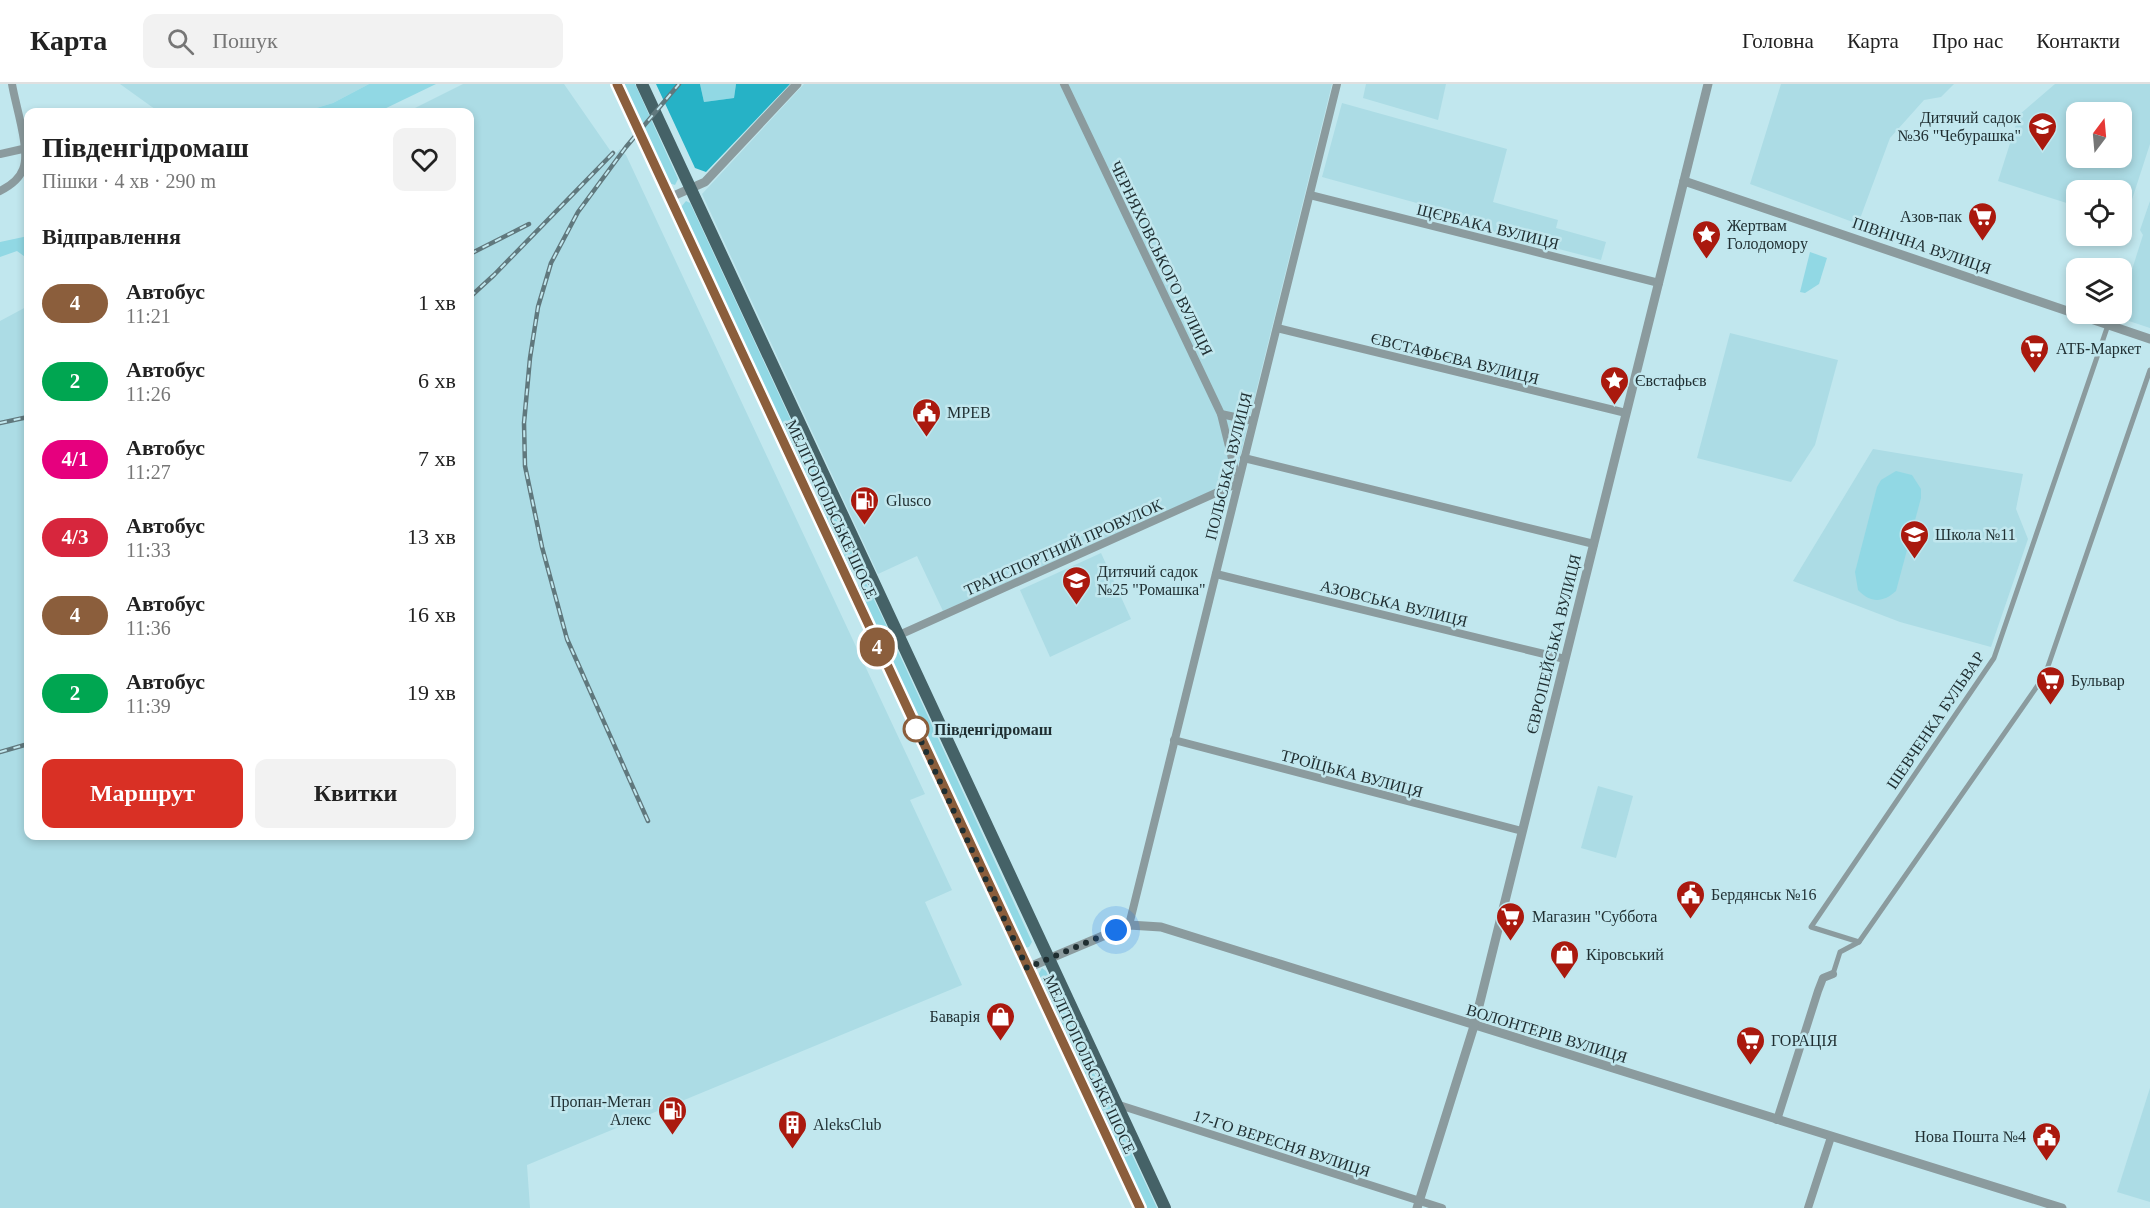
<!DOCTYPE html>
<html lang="uk">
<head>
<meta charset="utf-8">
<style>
  :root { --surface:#fff; --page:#f2f2f2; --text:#222; --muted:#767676; --line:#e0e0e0; --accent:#d93025 }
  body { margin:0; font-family:"Times New Roman",serif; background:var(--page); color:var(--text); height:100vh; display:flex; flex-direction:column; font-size:22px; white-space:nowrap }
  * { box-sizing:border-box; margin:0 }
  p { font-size:20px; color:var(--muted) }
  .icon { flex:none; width:33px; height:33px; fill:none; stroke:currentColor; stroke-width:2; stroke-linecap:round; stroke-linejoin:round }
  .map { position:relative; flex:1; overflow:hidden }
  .side { position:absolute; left:24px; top:24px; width:450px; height:732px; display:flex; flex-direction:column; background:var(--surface); border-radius:12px; box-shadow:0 3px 9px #0003 }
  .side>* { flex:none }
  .badge { padding:0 12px; border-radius:20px; font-size:21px; line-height:39px }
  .needle { width:39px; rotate:16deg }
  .buttons { position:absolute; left:2066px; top:18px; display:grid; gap:12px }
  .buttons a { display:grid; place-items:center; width:66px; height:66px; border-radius:12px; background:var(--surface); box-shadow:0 3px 9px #0003; font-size:30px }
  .you { position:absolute; width:30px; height:30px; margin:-15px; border:4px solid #fff; border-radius:50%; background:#1a73e8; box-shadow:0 0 0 9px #1a73e833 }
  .map>.badge { position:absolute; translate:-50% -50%; box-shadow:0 0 0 3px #fff }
  h2 { padding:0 18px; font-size:22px; line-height:54px }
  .round { display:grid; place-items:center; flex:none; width:63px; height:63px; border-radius:12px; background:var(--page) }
  .summary { display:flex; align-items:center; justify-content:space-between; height:102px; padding:0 18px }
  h1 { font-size:28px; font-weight:700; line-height:45px }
  .primary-button { display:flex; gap:12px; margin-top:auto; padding:12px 18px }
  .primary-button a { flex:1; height:69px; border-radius:12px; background:var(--accent); color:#fff; font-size:24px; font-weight:700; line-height:69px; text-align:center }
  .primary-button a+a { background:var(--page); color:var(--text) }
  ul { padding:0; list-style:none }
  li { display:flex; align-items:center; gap:18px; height:78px; padding:0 18px }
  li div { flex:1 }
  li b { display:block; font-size:22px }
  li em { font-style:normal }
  li .badge { min-width:66px; font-weight:700; text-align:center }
  header { display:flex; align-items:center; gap:36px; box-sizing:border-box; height:84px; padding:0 30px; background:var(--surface); border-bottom:2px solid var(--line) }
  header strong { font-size:28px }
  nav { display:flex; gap:33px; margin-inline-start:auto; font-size:21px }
  .search { width:420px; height:54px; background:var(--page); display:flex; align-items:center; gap:15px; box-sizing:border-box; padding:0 21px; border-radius:12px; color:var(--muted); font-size:22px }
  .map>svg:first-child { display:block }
  .built { fill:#acdce5; fill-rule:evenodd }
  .green { fill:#91d8e4 }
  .forest { fill:#26b2c6 }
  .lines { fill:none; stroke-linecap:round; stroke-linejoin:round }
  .pedestrian { stroke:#8b9b9e; stroke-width:5 }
  .minor { stroke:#8b9b9e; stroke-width:8 }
  .tertiary { stroke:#8b9b9e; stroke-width:9 }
  .primary { stroke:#456267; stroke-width:12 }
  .rail-casing { stroke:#60787d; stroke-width:4.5 }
  .rail { stroke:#c1e7ee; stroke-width:2; stroke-dasharray:7; stroke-linecap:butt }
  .line-casing { stroke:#fff; stroke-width:14 }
  .line { stroke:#8b5e3c; stroke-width:9 }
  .walk { stroke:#1f2e31; stroke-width:6; stroke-dasharray:0 10.8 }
  .stop-dot { fill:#fff; stroke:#8b5e3c; stroke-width:3 }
  .labels { text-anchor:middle; stroke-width:5; stroke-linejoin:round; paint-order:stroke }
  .poi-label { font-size:16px; fill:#1f2e31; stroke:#c1e7ee; text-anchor:start }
  .street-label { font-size:16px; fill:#1f2e31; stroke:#c1e7ee }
  .stop-label { font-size:16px; font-weight:bold; fill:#1f2e31; stroke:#c1e7ee; text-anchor:start }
</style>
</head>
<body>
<header>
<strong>Карта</strong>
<div class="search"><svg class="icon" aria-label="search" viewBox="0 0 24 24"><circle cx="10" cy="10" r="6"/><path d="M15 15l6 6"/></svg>Пошук</div>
<nav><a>Головна</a><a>Карта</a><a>Про нас</a><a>Контакти</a></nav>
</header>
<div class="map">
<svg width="2150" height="1124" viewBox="0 0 2150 1124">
  <rect width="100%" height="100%" fill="#c1e7ee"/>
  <!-- built -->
  <g class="built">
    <path d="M120 0H369L333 19 303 28H159Z"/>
    <path d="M463 0H564L614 72 620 65 626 71 925 710 910 716 952 806 925 818 962 901 527 1081 530 1124H0V237L28 222V752H470V28H407Z"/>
    <path d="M804 0H1332L1234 397 943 527 917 472 878 490 702 110Z"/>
    <path d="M1366 0H1446L1438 36 1363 14Z"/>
    <path d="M1781 0H1954L1941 13 1924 16 1890 54 1858 140 1750 100Z"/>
    <path d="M2055 0H2150V60L2125 137 2121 136V106H2076V122L1998 97 2019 31ZM2076 28H2121V74H2076Z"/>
    <path d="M1342 19 1507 65 1493 118 1558 136 1556 144 1606 158 1601 176 1486 146 1475 135 1322 93Z"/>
    <path d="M2150 117V244L2117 233 2121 230V220L2143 151 2140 146Z"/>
    <path d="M1730 249 1838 276 1815 361 1791 398 1697 374Z"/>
    <path d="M1873 365 2023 390 2016 425 2028 455 1991 563 1900 538 1793 497Z"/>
    <path d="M1101 469 1131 535 1050 573 1020 506Z"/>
    <path d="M1598 702 1633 712 1616 774 1581 764Z"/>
    <path d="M2150 1004V1118L2117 1108Z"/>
  </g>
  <!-- green -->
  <g class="green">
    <path d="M369 0H436L378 28H303L333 19Z"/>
    <path d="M623 0H635L678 95 675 101 669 99Z"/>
    <path d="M700 0H736L734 14 704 18Z"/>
    <path d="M686 117 690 119 815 388 812 394 805 393 681 123Z"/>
    <path d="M28 152V175L17 167 0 173V158Z"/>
    <path d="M1810 168 1827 174 1819 200 1805 209 1800 208Z"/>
    <path d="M1896 387 1912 391 1921 405V414L1896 507C1883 519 1870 519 1858 506L1855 488 1877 403 1881 396Z"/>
    <path d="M823 414 828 417 859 484 856 489 850 488 819 420Z"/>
    <path d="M862 496 866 499 888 545 885 551 879 549 857 503Z"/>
    <path d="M890 559 895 561 1032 858 1029 863 1025 864 886 565Z"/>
    <path d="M1042 884 1046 887 1157 1124H1146L1038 891Z"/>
  </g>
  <!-- forest -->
  <path class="forest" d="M656 0H700L704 18 734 14 736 0H790L706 88 695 84Z"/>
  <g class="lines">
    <!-- pedestrian -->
    <g class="pedestrian">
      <path d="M1859 858 1811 843 1994 574 2108 241"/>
      <path d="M1833 890 1840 868 1859 858 2045 591 2150 286"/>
    </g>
    <!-- minor -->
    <g class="minor">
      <path d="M1064 0 1221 330 1253 337"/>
      <path d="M0 70 27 64"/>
      <path d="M0 107C10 102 19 96 23 85 31 67 15 20 12 0"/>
      <path d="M1310 111 1659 199"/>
      <path d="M1277 244 1626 329"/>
      <path d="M1244 374 1594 460"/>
      <path d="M1216 490 1565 575"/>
      <path d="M877 561 1238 399 1221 330"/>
      <path d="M1174 656 1522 747"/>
      <path d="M1129 841 1337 0"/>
      <path d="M1116 1020 1442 1124"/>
      <path d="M1777 1036 1818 907 1823 894 1833 890"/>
      <path d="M1808 1124 1831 1053"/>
    </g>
    <!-- tertiary -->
    <g class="tertiary">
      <path d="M1684 97 2150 255"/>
      <path d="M671 113 705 98 797 0"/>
      <path d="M1027 884 1129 841 1161 843 2062 1124"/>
      <path d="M1417 1124 1474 942 1708 0"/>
    </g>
    <!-- primary -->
    <g class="primary">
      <path d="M617 0 1140 1124"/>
      <path d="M642 0 1165 1124"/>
    </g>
    <defs>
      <g id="rail">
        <path d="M470 170 529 140"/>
        <path d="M470 213 494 191 613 69"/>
        <path d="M0 339 28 333"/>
        <path d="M0 668 28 660"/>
        <path d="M648 737 567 555 542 463 525 382 524 339 530 274 538 223 551 179 578 128 626 63 679 0"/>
      </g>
    </defs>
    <!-- rail casing -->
    <use href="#rail" class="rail-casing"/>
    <!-- rail -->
    <use href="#rail" class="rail"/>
  </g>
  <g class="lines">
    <defs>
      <path id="line" d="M617 0 1140 1124"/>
    </defs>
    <!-- line casing -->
    <use href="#line" class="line-casing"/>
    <!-- line -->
    <use href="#line" class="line"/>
    <!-- walk -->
    <path class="walk" d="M916 645 914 642 1027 884 1116 846"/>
  </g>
  <!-- icons -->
  <defs>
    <symbol id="school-pin" viewBox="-11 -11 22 30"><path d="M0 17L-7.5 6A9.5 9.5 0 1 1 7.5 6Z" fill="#aa190e" stroke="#c1e7ee"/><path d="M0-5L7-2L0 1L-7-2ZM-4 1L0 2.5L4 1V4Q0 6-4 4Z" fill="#fff"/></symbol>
    <symbol id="supermarket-pin" viewBox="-11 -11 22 30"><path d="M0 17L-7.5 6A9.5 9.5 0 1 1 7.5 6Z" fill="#aa190e" stroke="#c1e7ee"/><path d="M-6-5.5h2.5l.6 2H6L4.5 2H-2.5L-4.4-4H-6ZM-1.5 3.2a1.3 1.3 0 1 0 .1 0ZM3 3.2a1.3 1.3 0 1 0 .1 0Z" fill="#fff"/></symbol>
    <symbol id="sight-pin" viewBox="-11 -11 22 30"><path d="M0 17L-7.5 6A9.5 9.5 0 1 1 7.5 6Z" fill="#aa190e" stroke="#c1e7ee"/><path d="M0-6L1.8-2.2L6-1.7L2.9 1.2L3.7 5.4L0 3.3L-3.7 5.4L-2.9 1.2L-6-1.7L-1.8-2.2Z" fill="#fff"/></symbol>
    <symbol id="civic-pin" viewBox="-11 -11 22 30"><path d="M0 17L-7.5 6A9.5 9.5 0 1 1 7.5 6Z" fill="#aa190e" stroke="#c1e7ee"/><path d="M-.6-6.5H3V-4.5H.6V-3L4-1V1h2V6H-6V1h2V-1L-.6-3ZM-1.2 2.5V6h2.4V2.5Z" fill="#fff"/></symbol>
    <symbol id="fuel-pin" viewBox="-11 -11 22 30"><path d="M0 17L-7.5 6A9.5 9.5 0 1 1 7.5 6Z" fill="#aa190e" stroke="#c1e7ee"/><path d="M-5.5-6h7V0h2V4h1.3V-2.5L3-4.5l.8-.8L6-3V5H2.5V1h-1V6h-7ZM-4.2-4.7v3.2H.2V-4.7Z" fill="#fff"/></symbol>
    <symbol id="shop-pin" viewBox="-11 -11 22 30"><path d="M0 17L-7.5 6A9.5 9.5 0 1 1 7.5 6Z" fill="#aa190e" stroke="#c1e7ee"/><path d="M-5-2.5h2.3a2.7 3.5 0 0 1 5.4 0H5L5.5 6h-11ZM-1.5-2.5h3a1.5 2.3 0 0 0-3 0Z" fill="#fff"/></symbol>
    <symbol id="building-pin" viewBox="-11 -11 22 30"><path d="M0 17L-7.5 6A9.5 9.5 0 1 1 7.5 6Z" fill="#aa190e" stroke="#c1e7ee"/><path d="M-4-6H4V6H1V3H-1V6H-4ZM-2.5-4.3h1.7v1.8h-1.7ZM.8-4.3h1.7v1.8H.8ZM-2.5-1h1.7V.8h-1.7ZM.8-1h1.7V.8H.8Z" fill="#fff"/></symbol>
  </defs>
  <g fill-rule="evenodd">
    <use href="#school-pin" x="2026" y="26" width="33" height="45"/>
    <use href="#supermarket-pin" x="1966" y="116" width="33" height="45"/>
    <use href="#sight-pin" x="1690" y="134" width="33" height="45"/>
    <use href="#supermarket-pin" x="2018" y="248" width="33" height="45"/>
    <use href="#sight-pin" x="1598" y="280" width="33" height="45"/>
    <use href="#civic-pin" x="910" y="312" width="33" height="45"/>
    <use href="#fuel-pin" x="848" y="400" width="33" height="45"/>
    <use href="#school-pin" x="1898" y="434" width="33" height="45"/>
    <use href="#school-pin" x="1060" y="480" width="33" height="45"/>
    <use href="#supermarket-pin" x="2034" y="580" width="33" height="45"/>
    <use href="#civic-pin" x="1674" y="794" width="33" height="45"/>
    <use href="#supermarket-pin" x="1494" y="816" width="33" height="45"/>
    <use href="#shop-pin" x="1548" y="854" width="33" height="45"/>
    <use href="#shop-pin" x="984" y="916" width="33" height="45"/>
    <use href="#supermarket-pin" x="1734" y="940" width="33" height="45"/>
    <use href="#fuel-pin" x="656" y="1010" width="33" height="45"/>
    <use href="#building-pin" x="776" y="1024" width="33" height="45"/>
    <use href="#civic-pin" x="2030" y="1036" width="33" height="45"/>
  </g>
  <!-- markers -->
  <circle class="stop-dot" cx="916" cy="645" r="12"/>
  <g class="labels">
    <!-- poi labels -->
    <g class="poi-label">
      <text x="2021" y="39" text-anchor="end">Дитячий садок<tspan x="2021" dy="18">№36 "Чебурашка"</tspan></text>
      <text x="1962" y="138" text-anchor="end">Азов-пак</text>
      <text x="1727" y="147">Жертвам<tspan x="1727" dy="18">Голодомору</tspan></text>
      <text x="2056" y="270">АТБ-Маркет</text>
      <text x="1635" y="302">Євстафьєв</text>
      <text x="947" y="334">МРЕВ</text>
      <text x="886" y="422">Glusco</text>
      <text x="1935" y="456">Школа №11</text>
      <text x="1097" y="493">Дитячий садок<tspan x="1097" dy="18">№25 "Ромашка"</tspan></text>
      <text x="2071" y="602">Бульвар</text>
      <text x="1711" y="816">Бердянськ №16</text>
      <text x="1532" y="838">Магазин "Суббота</text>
      <text x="1586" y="876">Кіровський</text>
      <text x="980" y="938" text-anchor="end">Баварія</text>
      <text x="1771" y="962">ГОРАЦІЯ</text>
      <text x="651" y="1023" text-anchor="end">Пропан-Метан<tspan x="651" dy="18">Алекс</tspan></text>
      <text x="813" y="1046">AleksClub</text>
      <text x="2026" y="1058" text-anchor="end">Нова Пошта №4</text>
    </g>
    <!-- street labels -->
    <g class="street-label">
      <text transform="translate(1488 142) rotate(14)" y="6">ЩЄРБАКА ВУЛИЦЯ</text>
      <text transform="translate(1922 161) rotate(19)" y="6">ПІВНІЧНА ВУЛИЦЯ</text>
      <text transform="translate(1162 174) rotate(64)" y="6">ЧЕРНЯХОВСЬКОГО ВУЛИЦЯ</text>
      <text transform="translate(1455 274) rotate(14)" y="6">ЄВСТАФЬЄВА ВУЛИЦЯ</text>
      <text transform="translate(1228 382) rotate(-76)" y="6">ПОЛЬСЬКА ВУЛИЦЯ</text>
      <text transform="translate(832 425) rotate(65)" y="6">МЕЛІТОПОЛЬСЬКЕ ШОСЕ</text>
      <text transform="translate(1063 463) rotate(-24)" y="6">ТРАНСПОРТНИЙ ПРОВУЛОК</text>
      <text transform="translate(1394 519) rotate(14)" y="6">АЗОВСЬКА ВУЛИЦЯ</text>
      <text transform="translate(1553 560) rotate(-76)" y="6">ЄВРОПЕЙСЬКА ВУЛИЦЯ</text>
      <text transform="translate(1935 636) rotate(-56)" y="6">ШЕВЧЕНКА БУЛЬВАР</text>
      <text transform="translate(1352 689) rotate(15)" y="6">ТРОЇЦЬКА ВУЛИЦЯ</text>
      <text transform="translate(1547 949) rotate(17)" y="6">ВОЛОНТЕРІВ ВУЛИЦЯ</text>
      <text transform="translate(1090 980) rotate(65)" y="6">МЕЛІТОПОЛЬСЬКЕ ШОСЕ</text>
      <text transform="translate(1282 1059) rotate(18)" y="6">17-ГО ВЕРЕСНЯ ВУЛИЦЯ</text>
    </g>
    <!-- stop labels -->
    <g class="stop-label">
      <text x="934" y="651">Південгідромаш</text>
    </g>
  </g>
</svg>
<div class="buttons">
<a><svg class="needle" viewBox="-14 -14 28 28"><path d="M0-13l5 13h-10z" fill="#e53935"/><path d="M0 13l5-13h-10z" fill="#767676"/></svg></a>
<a><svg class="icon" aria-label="locate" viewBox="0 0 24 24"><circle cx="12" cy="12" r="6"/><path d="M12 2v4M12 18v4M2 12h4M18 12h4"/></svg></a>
<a><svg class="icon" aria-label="layers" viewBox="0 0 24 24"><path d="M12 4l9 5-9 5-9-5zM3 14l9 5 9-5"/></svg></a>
</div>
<div class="you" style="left:1116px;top:846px"></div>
<b class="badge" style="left:877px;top:563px;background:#8b5e3c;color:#fff">4</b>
<section class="side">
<div class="summary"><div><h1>Південгідромаш</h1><p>Пішки · 4 хв · 290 m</p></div><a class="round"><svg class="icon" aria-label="heart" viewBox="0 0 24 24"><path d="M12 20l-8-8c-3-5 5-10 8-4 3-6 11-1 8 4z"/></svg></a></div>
<h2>Відправлення</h2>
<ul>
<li><span class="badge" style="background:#8b5e3c;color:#fff">4</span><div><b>Автобус</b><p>11:21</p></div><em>1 хв</em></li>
<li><span class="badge" style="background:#00a651;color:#fff">2</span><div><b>Автобус</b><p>11:26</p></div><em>6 хв</em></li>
<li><span class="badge" style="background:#e6007e;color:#fff">4/1</span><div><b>Автобус</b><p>11:27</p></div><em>7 хв</em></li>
<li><span class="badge" style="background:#d7263d;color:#fff">4/3</span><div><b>Автобус</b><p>11:33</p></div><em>13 хв</em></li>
<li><span class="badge" style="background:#8b5e3c;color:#fff">4</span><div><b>Автобус</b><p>11:36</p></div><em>16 хв</em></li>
<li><span class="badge" style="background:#00a651;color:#fff">2</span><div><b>Автобус</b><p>11:39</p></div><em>19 хв</em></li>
</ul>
<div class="primary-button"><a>Маршрут</a><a>Квитки</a></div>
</section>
</div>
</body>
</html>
